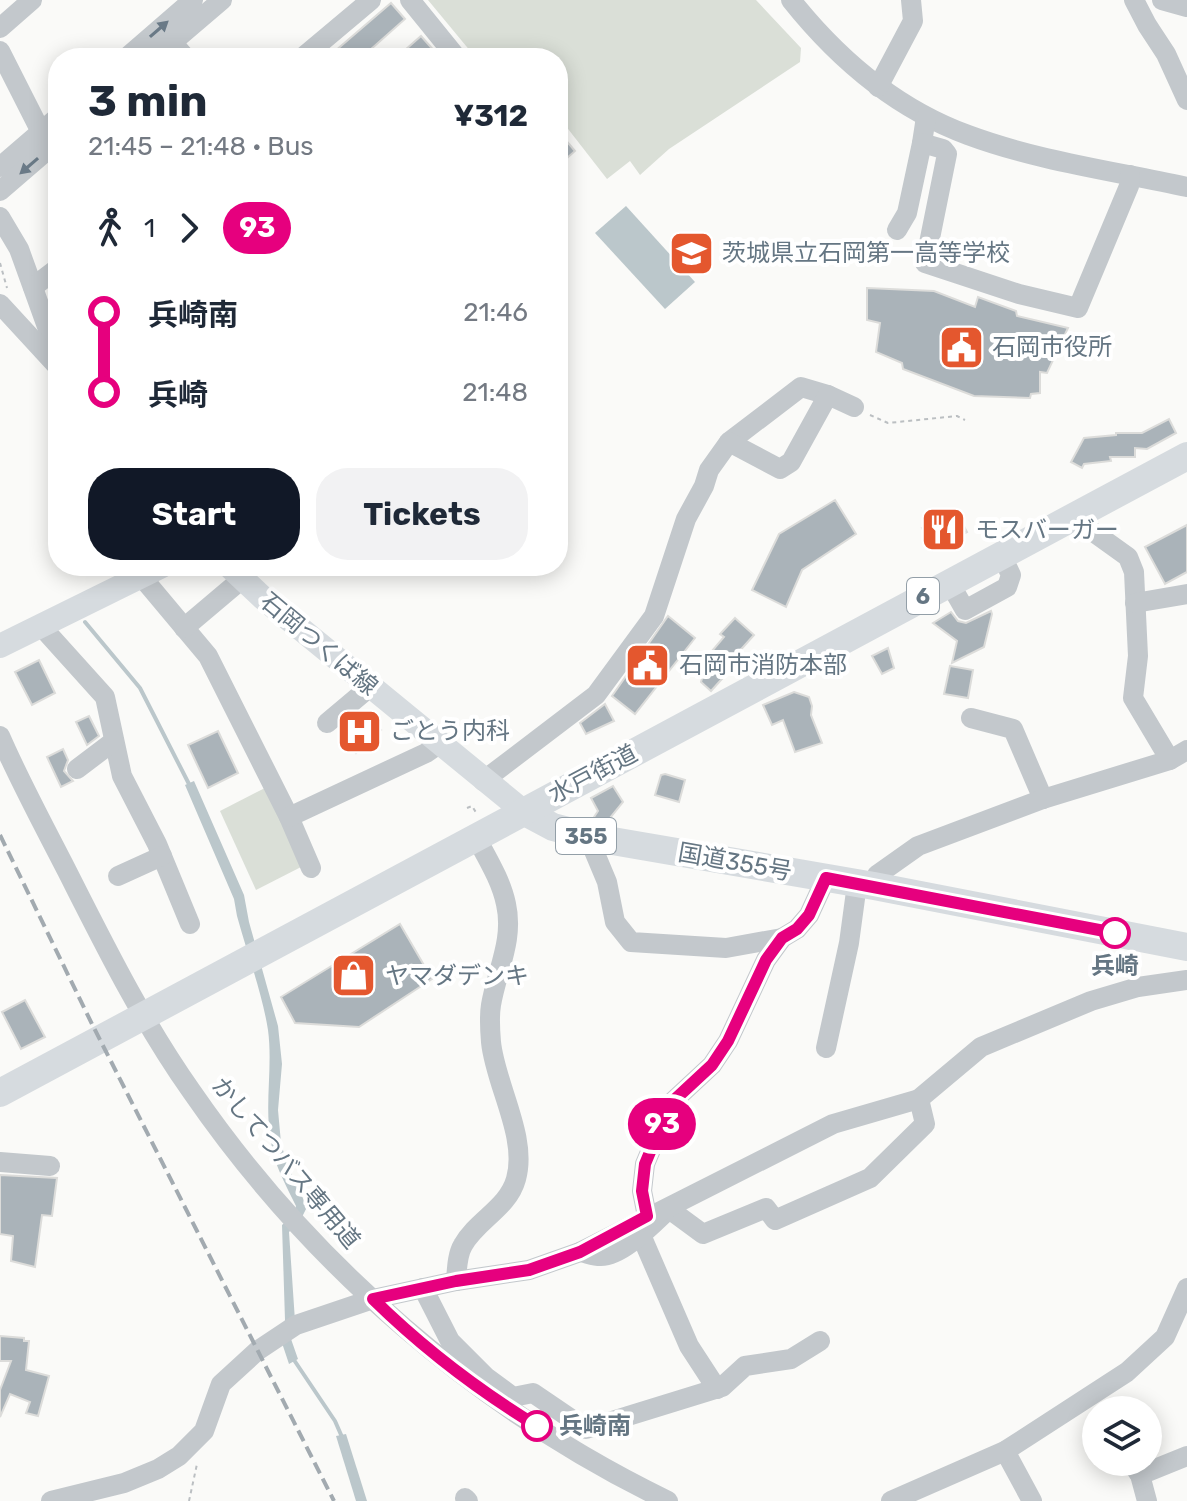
<!DOCTYPE html>
<html lang="en">
<head>
<meta charset="utf-8">
<style>
  :root { --surface:#fff; --page:#f2f2f3; --text:#1f2937; --muted:#747a83; --accent:#111827 }
  body { margin:0; font-family:Rubik,"Noto Sans JP",sans-serif; background:var(--page); color:var(--text); height:100vh; display:flex; flex-direction:column; font-size:30px; white-space:nowrap }
  * { box-sizing:border-box; margin:0 }
  p { font-size:26px; color:var(--muted) }
  .icon { flex:none; width:44px; height:44px; fill:none; stroke:currentColor; stroke-width:2; stroke-linecap:round; stroke-linejoin:round }
  .map { position:relative; flex:1; overflow:hidden }
  .details { position:absolute; left:48px; top:48px; width:520px; height:528px; display:flex; flex-direction:column; background:var(--surface); border-radius:32px; box-shadow:0 4px 20px #0003 }
  .details>* { flex:none }
  .badge { padding:0 16px; border-radius:26px; font-size:28px; line-height:52px }
  .controls { position:absolute; left:1082px; top:1396px; display:grid; gap:16px }
  .controls a { display:grid; place-items:center; width:80px; height:80px; border-radius:50%; background:var(--surface); box-shadow:0 4px 20px #0003; font-size:40px }
  .map>.badge { position:absolute; translate:-50% -50%; box-shadow:0 0 0 4px #fff }
  .legs { display:flex; align-items:center; gap:12px; height:88px; padding:0 40px; font-size:26px }
  .legs p { margin-inline-start:auto }
  .overview { display:flex; align-items:center; justify-content:space-between; height:136px; padding:0 40px }
  h1 { font-size:44px; font-weight:700; line-height:60px }
  .button { display:flex; gap:16px; margin-top:auto; padding:16px 40px }
  .button a { flex:1; height:92px; border-radius:32px; background:var(--accent); color:#fff; font-size:32px; font-weight:700; line-height:92px; text-align:center }
  .button a+a { background:var(--page); color:var(--text) }
  ul { padding:0 40px; list-style:none }
  li { display:flex; align-items:center; gap:28px; height:80px; font-size:30px }
  li i { display:grid; place-items:center; width:12px; height:100%; margin:0 10px; background:currentColor }
  li i::after { content:''; width:20px; height:20px; margin:-10px; border:6px solid; border-radius:50%; background:var(--surface) }
  li p { margin-inline-start:auto }
  li:first-child i { background:linear-gradient(#0000 50%,currentColor 0) }
  li:last-child i { background:linear-gradient(currentColor 50%,#0000 0) }
  .map>svg:first-child { display:block }
  .green { fill:#dadfd7 }
  .water { fill:#bbc7cb }
  .lines { fill:none; stroke-linecap:round; stroke-linejoin:round }
  .stream { stroke:#bbc7cb; stroke-width:4 }
  .building { fill:#aab3b9; stroke:#dcdcda; stroke-width:2 }
  .path { stroke:#bbbfc2; stroke-width:2; stroke-dasharray:4 4; stroke-linecap:butt }
  .minor { stroke:#c3c8cc; stroke-width:20 }
  .major { stroke:#d6dbdf; stroke-width:24 }
  .highway { stroke:#d6dbdf; stroke-width:28 }
  .rail { stroke:#a2aab0; stroke-width:4; stroke-dasharray:12 6; stroke-linecap:butt }
  .oneway { fill:#6a7a87 }
  .line-1-casing { stroke:#fff; stroke-width:18 }
  .line-1 { stroke:#e6007e; stroke-width:12 }
  .stop-1-dot { fill:#fff; stroke:#e6007e; stroke-width:4 }
  .labels { text-anchor:middle; stroke-width:8; stroke-linejoin:round; paint-order:stroke }
  .shield { fill:#fff; stroke:#939fa8; stroke-width:2 }
  .shield-label { font-size:22px; font-weight:bold; fill:#657683 }
  .poi-label { font-size:24px; fill:#657683; stroke:#fff; text-anchor:start }
  .street-label { font-size:24px; fill:#657683; stroke:#fff }
  .stop-label { font-size:24px; font-weight:bold; fill:#657683; stroke:#fff }
</style>
</head>
<body>
<div class="map">
<svg width="1187" height="1501" viewBox="0 0 1187 1501">
  <rect width="100%" height="100%" fill="#fafaf8"/>
  <!-- green -->
  <g class="green">
    <path d="M428 0H756L801 48 800 62 669 149 640 175 630 161 607 179 558 116V58H476Z"/>
    <path d="M265 788 303 866 256 890 220 811Z"/>
  </g>
  <!-- water -->
  <g class="water">
    <path d="M626 206 695 282 665 309 595 233Z"/>
    <path d="M194 781 244 895 249 922 278 1026 282 1064 278 1110 281 1143 287 1164 307 1207 300 1221 289 1232 295 1321 291 1339 298 1359 289 1364 281 1340 285 1320 282 1225 294 1214 296 1206C286 1185 274 1165 271 1142 264 1105 273 1068 268 1030 262 992 247 953 237 916L234 899 185 785Z"/>
    <path d="M346 1434 367 1501H356L336 1436Z"/>
  </g>
  <g class="lines">
    <!-- stream -->
    <g class="stream">
      <path d="M85 622 140 688 191 788"/>
      <path d="M292 1357 335 1421 342 1437"/>
    </g>
  </g>
  <!-- building -->
  <g class="building">
    <path d="M391 3 405 19 361 58H327Z"/>
    <path d="M421 36 436 53 430 58H396Z"/>
    <path d="M558 131 575 151 558 166Z"/>
    <path d="M867 288 934 291 975 307 978 297 1016 311 1017 316 1068 328 1047 373 1040 372V393L1031 394 1030 398 974 396 903 369 902 363 876 352 880 323 867 320Z"/>
    <path d="M1169 419 1176 433 1147 449 1135 448V457H1110L1111 461 1084 464 1082 468 1071 462 1084 438 1116 435V433H1142Z"/>
    <path d="M835 500 856 534 802 570 786 607 752 590 779 534Z"/>
    <path d="M956 511 967 532 933 550 922 528Z"/>
    <path d="M1187 525V572L1165 584 1145 547Z"/>
    <path d="M991 611 992 614 984 647 952 663 957 641 933 623 951 612 958 621 966 623Z"/>
    <path d="M668 616 695 638 635 714 612 696Z"/>
    <path d="M735 618 754 635 726 666 730 670 711 691 701 682 706 664 715 654 712 651 724 637 720 634Z"/>
    <path d="M888 648 894 668 882 674 872 656Z"/>
    <path d="M39 660 55 693 32 705 15 672Z"/>
    <path d="M950 666 973 670 968 698 944 694Z"/>
    <path d="M794 692 809 697 812 706 811 715 822 743 795 752 783 720 772 725 763 705Z"/>
    <path d="M605 704 614 721 586 734 580 723Z"/>
    <path d="M89 716 99 736 87 745 76 722Z"/>
    <path d="M367 717 381 730 356 753 342 737Z"/>
    <path d="M218 731 238 773 208 788 188 745Z"/>
    <path d="M63 749 68 760 64 771 73 781 61 787 47 757Z"/>
    <path d="M665 774 685 780 679 802 655 795 661 775Z"/>
    <path d="M613 786 623 802 606 823 592 820 598 811 591 798Z"/>
    <path d="M400 924 432 979 359 1027 295 1023 281 997Z"/>
    <path d="M25 1000 45 1037 21 1049 2 1012Z"/>
    <path d="M0 1175 57 1178 52 1216 42 1215 35 1267 11 1261 13 1236 0 1234Z"/>
    <path d="M0 1336 24 1338V1341H29L26 1370 49 1376 38 1416 26 1413 30 1402 10 1394 0 1417V1390L11 1361H0Z"/>
  </g>
  <g class="lines">
    <!-- path -->
    <g class="path">
      <path d="M0 263 7 288"/>
      <path d="M870 415 888 423 957 416 965 420"/>
      <path d="M467 808 472 806 477 814"/>
      <path d="M189 1501 197 1464"/>
    </g>
    <!-- minor -->
    <g class="minor">
      <path d="M410 0 457 58"/>
      <path d="M791 0C838 59 897 109 968 135 1038 161 1114 171 1187 187"/>
      <path d="M1134 0 1147 25 1166 54 1187 100"/>
      <path d="M1162 0 1187 7"/>
      <path d="M0 28 32 0"/>
      <path d="M172 42 186 58"/>
      <path d="M0 51 41 132"/>
      <path d="M126 58 193 0"/>
      <path d="M154 58 222 0"/>
      <path d="M302 58 371 0"/>
      <path d="M878 87 913 21 911 0"/>
      <path d="M926 117 922 143 943 149 947 154 925 263 1019 294 1078 308 1129 186 1130 175"/>
      <path d="M0 167 58 117"/>
      <path d="M0 191 58 141"/>
      <path d="M0 217 19 249 58 357"/>
      <path d="M897 230 907 213 922 143"/>
      <path d="M33 287 58 268"/>
      <path d="M0 304 58 367"/>
      <path d="M729 442 801 387 828 395"/>
      <path d="M1079 513 1089 529 1128 557 1134 572 1138 656 1133 698 1170 760"/>
      <path d="M141 576 208 656 289 817 311 868"/>
      <path d="M949 582 965 610 1007 587 1011 575 1001 554"/>
      <path d="M1135 603 1187 594"/>
      <path d="M41 626 105 697 122 776 157 844 190 924"/>
      <path d="M184 628 242 579"/>
      <path d="M971 718 1013 729 1043 799"/>
      <path d="M327 723 371 686"/>
      <path d="M0 736C20 782 44 826 67 871 105 946 143 1023 192 1092 312 1266 478 1409 668 1501"/>
      <path d="M77 769 114 741"/>
      <path d="M483 781 596 695 654 616 686 519 704 486 709 470 729 442 780 469 791 462 828 395 854 407"/>
      <path d="M289 817 426 753 439 744"/>
      <path d="M595 838 594 851 607 882 615 922 631 942 726 948 782 938"/>
      <path d="M118 876 162 856"/>
      <path d="M874 886 877 875 918 846 1043 799 1170 760 1187 750"/>
      <path d="M826 1048 849 943 857 884"/>
      <path d="M0 1162 50 1166"/>
      <path d="M647 1216 642 1191 645 1164 670 1104 712 1065 728 1041 766 960 782 938 797 929 809 915 826 878"/>
      <path d="M641 1235 689 1346 717 1389"/>
      <path d="M580 1252C586 1253 594 1256 600 1256 622 1257 654 1223 669 1209L703 1234 766 1208 775 1220 870 1178 925 1124 919 1099"/>
      <path d="M456 1281C457 1269 457 1255 463 1245 477 1220 508 1208 516 1179 528 1137 495 1084 491 1042 490 1030 489 1017 491 1005 497 970 514 940 506 904 501 880 487 858 476 837"/>
      <path d="M423 1288 450 1341 486 1377 513 1397 533 1393 586 1429 722 1387 745 1366 791 1359 820 1341"/>
      <path d="M1005 1451 1032 1501"/>
      <path d="M1131 1462 1140 1475 1147 1501"/>
      <path d="M1140 1475 1187 1456"/>
      <path d="M465 1498 468 1501"/>
      <path d="M51 1501 124 1483 158 1469 179 1456 204 1431 221 1384 257 1351 296 1325 373 1299 456 1281 529 1270 580 1252 833 1124 919 1099 981 1047 1091 1001 1138 987 1187 980"/>
      <path d="M891 1501 1005 1451 1127 1372 1165 1337 1187 1288"/>
    </g>
    <!-- major -->
    <g class="major">
      <path d="M229 566 263 598 523 811"/>
      <path d="M0 646 162 566"/>
    </g>
    <!-- highway -->
    <g class="highway">
      <path d="M523 811 553 827 595 838 874 886 1187 947"/>
      <path d="M0 1093 1187 456"/>
    </g>
    <!-- rail -->
    <path class="rail" d="M0 835 92 1024 334 1501"/>
  </g>
  <!-- one-way arrows -->
  <defs><path id="oneway-solid" d="M-6-.8H1V-3.2L6.5 0L1 3.2V.8H-6Z" transform="scale(2)"/></defs>
  <g class="oneway">
    <use href="#oneway-solid" transform="translate(159 29) rotate(-41)"/>
    <use href="#oneway-solid" transform="translate(29 166) rotate(139)"/>
  </g>
  <g class="lines">
    <defs>
      <path id="line-1" d="M537 1426C478 1390 422 1347 373 1299L456 1281 529 1270 580 1252 647 1216 642 1191 645 1164 670 1104 712 1065 728 1041 766 960 782 938 797 929 809 915 826 878 1115 933"/>
    </defs>
    <!-- line-1 casing -->
    <use href="#line-1" class="line-1-casing"/>
    <!-- line-1 -->
    <use href="#line-1" class="line-1"/>
  </g>
  <!-- icons -->
  <defs>
    <symbol id="school-square" viewBox="-11 -11 22 22"><rect x="-9" y="-9" width="18" height="18" rx="4" fill="#e4572e" stroke="#fff"/><path d="M0-5L7-2L0 1L-7-2ZM-4 1L0 2.5L4 1V4Q0 6-4 4Z" fill="#fff"/></symbol>
    <symbol id="civic-square" viewBox="-11 -11 22 22"><rect x="-9" y="-9" width="18" height="18" rx="4" fill="#e4572e" stroke="#fff"/><path d="M-.6-6.5H3V-4.5H.6V-3L4-1V1h2V6H-6V1h2V-1L-.6-3ZM-1.2 2.5V6h2.4V2.5Z" fill="#fff"/></symbol>
    <symbol id="restaurant-square" viewBox="-11 -11 22 22"><rect x="-9" y="-9" width="18" height="18" rx="4" fill="#e4572e" stroke="#fff"/><path d="M-5-6h1v4h1v-4h1v4h1v-4h1v5L-1.5 .5V6h-2V.5L-5-1ZM5-6V6H3V1.5H1.5Q1.5-4 5-6Z" fill="#fff"/></symbol>
    <symbol id="hospital-square" viewBox="-11 -11 22 22"><rect x="-9" y="-9" width="18" height="18" rx="4" fill="#e4572e" stroke="#fff"/><path d="M-5-5h3v3.5h4V-5h3V5h-3V1.5h-4V5h-3Z" fill="#fff"/></symbol>
    <symbol id="shop-square" viewBox="-11 -11 22 22"><rect x="-9" y="-9" width="18" height="18" rx="4" fill="#e4572e" stroke="#fff"/><path d="M-5-2.5h2.3a2.7 3.5 0 0 1 5.4 0H5L5.5 6h-11ZM-1.5-2.5h3a1.5 2.3 0 0 0-3 0Z" fill="#fff"/></symbol>
  </defs>
  <g fill-rule="evenodd">
    <use href="#school-square" x="666" y="228" width="51" height="51"/>
    <use href="#civic-square" x="936" y="322" width="51" height="51"/>
    <use href="#restaurant-square" x="918" y="504" width="51" height="51"/>
    <use href="#civic-square" x="622" y="640" width="51" height="51"/>
    <use href="#hospital-square" x="334" y="706" width="51" height="51"/>
    <use href="#shop-square" x="328" y="950" width="51" height="51"/>
  </g>
  <!-- markers -->
  <g class="stop-1-dot">
    <circle cx="1115" cy="933" r="14"/>
    <circle cx="537" cy="1426" r="14"/>
  </g>
  <g class="labels">
    <!-- shield labels -->
    <g class="shield">
      <rect x="907" y="578" width="32" height="36" rx="6"/>
      <rect x="556" y="818" width="60" height="36" rx="6"/>
    </g>
    <g class="shield-label">
      <text x="923" y="604">6</text>
      <text x="586" y="844">355</text>
    </g>
    <!-- poi labels -->
    <g class="poi-label">
      <text x="722" y="261">茨城県立石岡第一高等学校</text>
      <text x="992" y="355">石岡市役所</text>
      <text x="975" y="538">モスバーガー</text>
      <text x="679" y="673">石岡市消防本部</text>
      <text x="390" y="739">ごとう内科</text>
      <text x="385" y="984">ヤマダデンキ</text>
    </g>
    <!-- street labels -->
    <g class="street-label">
      <text transform="translate(319 644) rotate(40)" y="8">石岡つくば線</text>
      <text transform="translate(593 774) rotate(-28)" y="8">水戸街道</text>
      <text transform="translate(735 862) rotate(10)" y="8">国道355号</text>
      <text transform="translate(286 1163) rotate(50)" y="8">かしてつバス専用道</text>
    </g>
    <!-- stop labels -->
    <g class="stop-label">
      <text x="1115" y="974">兵崎</text>
      <text x="559" y="1434" text-anchor="start">兵崎南</text>
    </g>
  </g>
</svg>
<div class="controls">
<a><svg class="icon" aria-label="layers" viewBox="0 0 24 24"><path d="M12 4l9 5-9 5-9-5zM3 14l9 5 9-5"/></svg></a>
</div>
<b class="badge" style="left:662px;top:1124px;background:#e6007e;color:#fff">93</b>
<section class="details">
<div class="overview"><div><h1>3 min</h1><p>21:45 – 21:48 · Bus</p></div><b>¥312</b></div>
<div class="legs"><svg class="icon" aria-label="walk" viewBox="0 0 24 24"><circle cx="13" cy="4" r="2"/><path d="M13 8l-2 6 4 7M11 14l-3 7M7 12l3-4h3l4 4"/></svg>1<svg class="icon" aria-label="forward" viewBox="0 0 24 24"><path d="M9 5l7 7-7 7"/></svg><b class="badge" style="background:#e6007e;color:#fff">93</b></div>
<ul>
<li><i style="color:#e6007e"></i><b>兵崎南</b><p>21:46</p></li>
<li><i style="color:#e6007e"></i><b>兵崎</b><p>21:48</p></li>
</ul>
<div class="button"><a>Start</a><a>Tickets</a></div>
</section>
</div>
</body>
</html>
